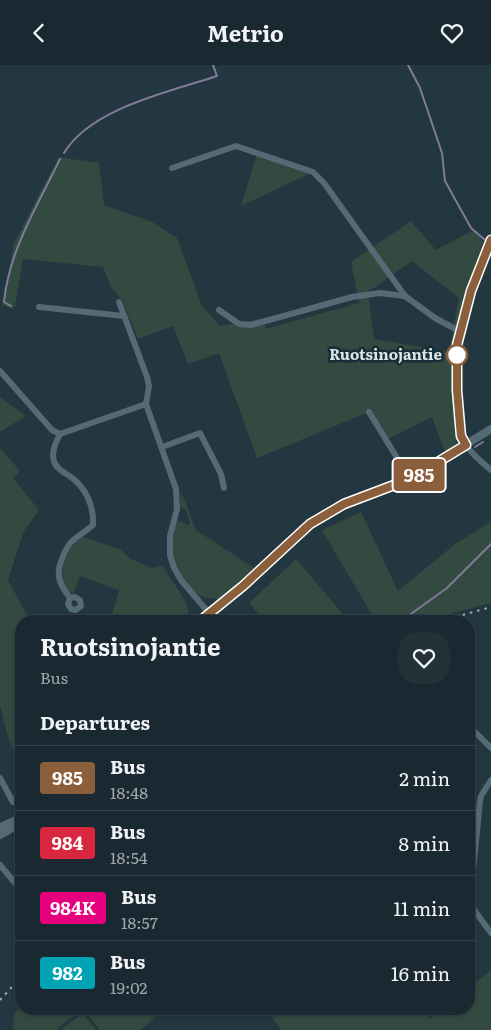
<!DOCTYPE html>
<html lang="en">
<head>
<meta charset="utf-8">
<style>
  :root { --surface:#1a2931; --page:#233139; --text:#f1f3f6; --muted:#9fa6ab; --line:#38454d }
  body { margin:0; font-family:Literata,serif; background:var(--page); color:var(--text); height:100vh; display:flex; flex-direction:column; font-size:19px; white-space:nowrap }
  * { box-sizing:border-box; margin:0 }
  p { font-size:16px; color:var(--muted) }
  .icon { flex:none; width:28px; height:28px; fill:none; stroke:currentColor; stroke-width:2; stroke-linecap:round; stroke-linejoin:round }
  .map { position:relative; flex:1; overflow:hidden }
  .sheet { position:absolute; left:15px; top:550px; width:460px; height:400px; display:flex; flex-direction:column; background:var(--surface); border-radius:20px; box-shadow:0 1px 4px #0004,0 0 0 1px var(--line) }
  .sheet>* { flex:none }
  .badge { padding:0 10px; border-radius:4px; font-size:18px; line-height:32px }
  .map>.badge { position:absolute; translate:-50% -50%; box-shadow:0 0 0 2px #fff }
  h2 { padding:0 25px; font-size:19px; line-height:45px }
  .round { display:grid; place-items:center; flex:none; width:52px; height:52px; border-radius:20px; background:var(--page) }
  .head { display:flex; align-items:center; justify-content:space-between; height:85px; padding:0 25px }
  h1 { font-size:24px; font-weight:700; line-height:38px }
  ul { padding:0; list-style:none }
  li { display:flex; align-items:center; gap:15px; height:65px; padding:0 25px; border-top:1px solid var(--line) }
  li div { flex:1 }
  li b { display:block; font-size:19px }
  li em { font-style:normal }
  li .badge { min-width:55px; font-weight:700; text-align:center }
  header { display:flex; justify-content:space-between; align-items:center; height:65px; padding:0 25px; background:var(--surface); font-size:22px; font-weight:700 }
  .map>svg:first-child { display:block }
  .green { fill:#324a3f; fill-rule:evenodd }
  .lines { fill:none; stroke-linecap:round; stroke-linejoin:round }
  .stream { stroke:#817a98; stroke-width:2 }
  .minor { stroke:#546a74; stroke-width:6 }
  .tertiary { stroke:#546a74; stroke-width:8 }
  .rail { stroke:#a1b0b7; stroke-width:2; stroke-dasharray:2.5 5; stroke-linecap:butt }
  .line-casing { stroke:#fff; stroke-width:11 }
  .line { stroke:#8b5e3c; stroke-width:8 }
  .stop-dot { fill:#fff; stroke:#8b5e3c; stroke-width:2.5 }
  .labels { text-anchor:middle; stroke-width:5; stroke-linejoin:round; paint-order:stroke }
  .stop-label { font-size:15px; font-weight:bold; fill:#d9e5eb; stroke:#192d36; text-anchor:end }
</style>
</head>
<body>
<header><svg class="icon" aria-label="back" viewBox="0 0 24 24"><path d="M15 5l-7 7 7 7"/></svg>Metrio<svg class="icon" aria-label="heart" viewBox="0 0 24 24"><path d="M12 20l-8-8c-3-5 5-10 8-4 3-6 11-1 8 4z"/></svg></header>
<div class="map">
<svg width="491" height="965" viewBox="0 0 491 965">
  <rect width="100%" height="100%" fill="#233741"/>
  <!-- green -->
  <g class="green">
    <path d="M257 89 313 107 241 141Z"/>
    <path d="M59 92 99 98 104 140 152 157 177 173 202 241 220 261 266 253 265 264 359 238 351 197 411 156 436 185 474 165 488 183 468 224 452 287V295L454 299V335L457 374 455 380 445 387 432 352 386 375 369 347 257 393 219 288 188 299 173 261 138 274 122 235 111 222 103 202 23 194 15 242 12 244 2 240 14 178ZM412 196 459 233 449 287 374 274 368 227Z"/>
    <path d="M0 332 26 351 0 367Z"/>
    <path d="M0 383 20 406 13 413 39 445 24 466 8 515 30 556H21V701L9 675 0 640Z"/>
    <path d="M181 426 196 465 254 503 238 519 219 534C214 533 208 534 203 532 190 527 175 504 173 491 171 479 174 466 177 455L189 460 190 459 186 444 180 442Z"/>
    <path d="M361 447 398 526 455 479 491 457V538L422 556H363L372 550 322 465Z"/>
    <path d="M84 472 121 485 131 494 152 503 163 501C170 515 194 541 188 556H110L119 525 80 511 73 529C55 520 63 490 74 479 77 476 81 474 84 472Z"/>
    <path d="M296 494 349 556H265L249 538Z"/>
    <path d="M491 905V965H281L266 944H423L430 954 442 944H469V923Z"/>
    <path d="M21 937V944H83L57 963 59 965H13L14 951Z"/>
    <path d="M83 944H165L140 965H100Z"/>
    <path d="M83 948 96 965H63L62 964Z"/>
  </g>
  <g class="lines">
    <!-- stream -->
    <g class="stream">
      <path d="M408 0 420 23 442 88 445 116 471 163 485 175"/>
      <path d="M64 88C91 43 169 27 217 11L213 0"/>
      <path d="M11 241 4 237C9 185 38 140 60 94"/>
      <path d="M475 382 483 377"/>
      <path d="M401 556 447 523 491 479"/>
    </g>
    <!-- minor -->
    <g class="minor">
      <path d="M172 103 236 81 313 107 324 118 405 231 435 253 461 267"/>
      <path d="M491 175 471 226 457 281V325L461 371C468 386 479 395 491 405"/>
      <path d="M119 237 147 312 149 321 146 339 176 424 177 444 170 471V490L174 503 181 515 209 548"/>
      <path d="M39 242 124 251"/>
      <path d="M219 245 239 259 251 260 352 232 380 228 405 231"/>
      <path d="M0 306 52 365 60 369 146 339"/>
      <path d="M369 347 410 414"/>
      <path d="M60 369C56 377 51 387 54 396 56 404 65 408 71 412 86 423 94 441 93 460 86 466 78 471 71 477 67 482 64 488 62 494 55 510 60 520 70 533"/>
      <path d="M162 382 200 368 221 409 224 423"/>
      <path d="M75 532 80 535 81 541 76 545 71 544 68 539 70 533Z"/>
      <path d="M469 661 491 683"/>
      <path d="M0 713 13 737"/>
      <path d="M491 715 481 731 480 736 470 836 475 846 491 868"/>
      <path d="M0 800 21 825"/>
      <path d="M18 881 21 878"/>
    </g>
    <!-- tertiary -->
    <g class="tertiary">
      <path d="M200 556 243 521 310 459 344 439 410 414 491 364"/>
      <path d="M0 762 21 753"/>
      <path d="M0 770 21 758"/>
    </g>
    <!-- rail -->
    <g class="rail">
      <path d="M441 556 491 542"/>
      <path d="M0 935 21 912"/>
    </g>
  </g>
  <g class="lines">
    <defs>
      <path id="line" d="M200 556 243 521 310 459 344 439 410 414 466 380 461 371 460 360 457 325V280L471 226 491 175"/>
    </defs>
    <!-- line casing -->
    <use href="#line" class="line-casing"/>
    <!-- line -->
    <use href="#line" class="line"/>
  </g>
  <!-- markers -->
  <circle class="stop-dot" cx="457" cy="290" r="10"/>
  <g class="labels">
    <!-- stop labels -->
    <g class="stop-label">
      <text x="442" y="295">Ruotsinojantie</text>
    </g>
  </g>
</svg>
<b class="badge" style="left:419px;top:410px;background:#8b5e3c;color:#fff">985</b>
<section class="sheet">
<div class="head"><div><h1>Ruotsinojantie</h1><p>Bus</p></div><a class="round"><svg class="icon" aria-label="heart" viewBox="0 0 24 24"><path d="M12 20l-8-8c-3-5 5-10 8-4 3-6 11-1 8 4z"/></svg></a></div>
<h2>Departures</h2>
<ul>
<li><span class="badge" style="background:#8b5e3c;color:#fff">985</span><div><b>Bus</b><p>18:48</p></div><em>2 min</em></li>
<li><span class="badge" style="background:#d7263d;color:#fff">984</span><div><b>Bus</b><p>18:54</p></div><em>8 min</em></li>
<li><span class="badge" style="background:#e6007e;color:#fff">984K</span><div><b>Bus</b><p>18:57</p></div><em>11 min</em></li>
<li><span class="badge" style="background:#00a3b4;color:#fff">982</span><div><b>Bus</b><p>19:02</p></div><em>16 min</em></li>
</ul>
</section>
</div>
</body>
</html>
